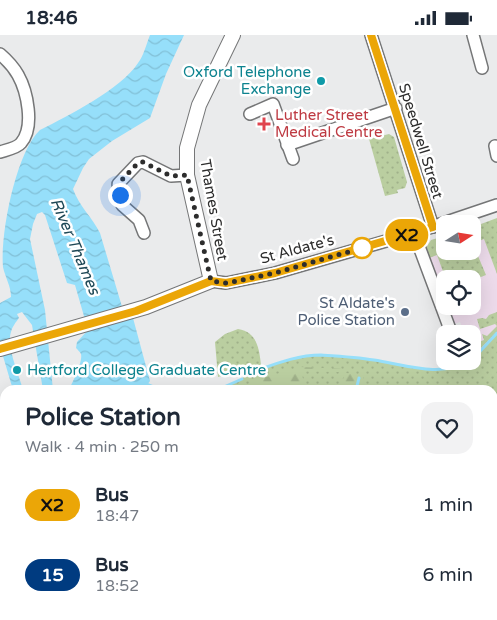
<!DOCTYPE html>
<html lang="en">
<head>
<meta charset="utf-8">
<style>
  :root { --surface:#fff; --page:#f2f2f3; --text:#1f2937; --muted:#747a83 }
  body { margin:0; font-family:"Varela Round",sans-serif; background:var(--page); color:var(--text); height:100vh; display:flex; flex-direction:column; font-size:19px; white-space:nowrap }
  * { box-sizing:border-box; margin:0 }
  p { font-size:16px; color:var(--muted) }
  .icon { flex:none; width:28px; height:28px; fill:none; stroke:currentColor; stroke-width:2; stroke-linecap:round; stroke-linejoin:round }
  .map { position:relative; flex:1; overflow:hidden }
  .drawer { position:absolute; left:0px; top:350px; width:498px; height:235px; display:flex; flex-direction:column; background:var(--surface); border-radius:15px 15px 0 0; box-shadow:0 5px 20px #0002 }
  .drawer>* { flex:none }
  .badge { padding:0 10px; border-radius:16px; font-size:18px; line-height:32px }
  .needle { width:32px; rotate:78deg }
  .buttons { position:absolute; left:436px; top:180px; display:grid; gap:10px }
  .buttons a { display:grid; place-items:center; width:45px; height:45px; border-radius:10px; background:var(--surface); box-shadow:0 5px 20px #0002; font-size:25px }
  .you { position:absolute; width:25px; height:25px; margin:-12px; border:4px solid #fff; border-radius:50%; background:#1a73e8; box-shadow:0 0 0 8px #1a73e833 }
  .map>.badge { position:absolute; translate:-50% -50%; box-shadow:0 0 0 2px #fff }
  .round { display:grid; place-items:center; flex:none; width:52px; height:52px; border-radius:15px; background:var(--page) }
  .overview { display:flex; align-items:center; justify-content:space-between; height:85px; padding:0 25px }
  h1 { font-size:24px; font-weight:700; line-height:38px }
  ul { padding:0; list-style:none }
  li { display:flex; align-items:center; gap:15px; height:70px; padding:0 25px }
  li div { flex:1 }
  li b { display:block; font-size:19px }
  li em { font-style:normal }
  li .badge { min-width:55px; font-weight:700; text-align:center }
  .status { display:flex; justify-content:space-between; align-items:center; height:35px; padding:0 25px; background:var(--surface); direction:ltr }
  .status svg { height:14px; fill:currentColor }
  .map>svg:first-child { display:block }
  .education { fill:#eddbeb }
  .green { fill:url(#green-dots) }
  .forest { fill:url(#forest-firs) }
  .water { fill:url(#water-waves) }
  .lines { fill:none; stroke-linecap:round; stroke-linejoin:round }
  .stream { stroke:#96dffa; stroke-width:3 }
  .minor-casing { stroke:#757677; stroke-width:14 }
  .major-casing { stroke:#757677; stroke-width:16 }
  .minor { stroke:#fff; stroke-width:11 }
  .major { stroke:#fff; stroke-width:14 }
  .line-casing { stroke:#fff; stroke-width:11 }
  .line { stroke:#eba607; stroke-width:8 }
  .walk { stroke:#2d2d2d; stroke-width:5; stroke-dasharray:0 9 }
  .culture-dot { fill:#0f9aa8; stroke:#fff; stroke-width:2 }
  .health-dot { fill:#e0444e; stroke:#fff; stroke-width:2 }
  .stop-dot { fill:#fff; stroke:#eba607; stroke-width:2.5 }
  .service-dot { fill:#5c6f8a; stroke:#fff; stroke-width:2 }
  .labels { text-anchor:middle; stroke-width:5; stroke-linejoin:round; paint-order:stroke }
  .culture-label { font-size:15px; fill:#0d838f; stroke:#fff; text-anchor:end }
  .health-label { font-size:15px; fill:#be3a42; stroke:#fff; text-anchor:start }
  .street-label { font-size:15px; fill:#2d2d2d; stroke:#fff }
  .service-label { font-size:15px; fill:#4e5e75; stroke:#fff; text-anchor:end }
  .water-label { font-size:16px; font-style:italic; fill:#1d4755; stroke:#fff }
</style>
</head>
<body>
<div class="status"><b>18:46</b><svg viewBox="0 0 49 12"><path d="M0 12V9h3v3zM5 12V6h3v6zM10 12V3h3v9zM15 12V0h3v12zM26 1h20v11H26zM47 4h2v5h-2z"/></svg></div>
<div class="map">
<svg width="497" height="585" viewBox="0 0 497 585">
  <defs>
    <pattern id="green-dots" width="8" height="8" patternUnits="userSpaceOnUse" patternTransform="scale(1.25)"><rect width="8" height="8" fill="#bacea0"/><path d="M2 2h.1M6 6h.1" fill="none" stroke="#a0b18a" stroke-width="1.8" stroke-linecap="round"/></pattern>
    <pattern id="forest-firs" width="22" height="20" patternUnits="userSpaceOnUse" patternTransform="scale(1.25)"><rect width="22" height="20" fill="#bacea0"/><path d="M5 1l3.5 6h-7zM16 11l3.5 6h-7z" fill="#a0b18a"/></pattern>
    <pattern id="water-waves" width="16" height="10" patternUnits="userSpaceOnUse" patternTransform="scale(1.25)"><rect width="16" height="10" fill="#96dffa"/><path d="M0 5q4-4 8 0t8 0" fill="none" stroke="#82c0d7"/></pattern>
  </defs>
  <rect width="100%" height="100%" fill="#eaebec"/>
  <!-- education -->
  <path class="education" d="M483 188 497 226V297L473 321 472 299H465L460 287 454 289 447 271H472V244H445V266L426 213 431 205 445 201V216H472L473 192Z"/>
  <!-- green -->
  <g class="green">
    <path d="M389 99 394 102 407 147 405 153 397 155 398 158 385 161 369 104Z"/>
    <path d="M497 183V239L484 204 474 208 475 212 472 214 473 192Z"/>
    <path d="M445 201V216H466L469 224 478 221 486 240 473 245 470 240 462 243 460 237 445 242 437 220 429 223 426 213 431 205Z"/>
    <path d="M497 277V297L473 321V309L484 305 482 299 487 301 497 291 495 289 480 294 477 284 482 283 486 284 489 280Z"/>
    <path d="M238 294C257 297 259 313 261 330L218 342 215 307 225 299Z"/>
    <path d="M497 298V585H0V574L5 565V580H492V355H217L261 334 290 324 318 320 371 324 431 335 459 332 472 326Z"/>
  </g>
  <!-- forest -->
  <g class="forest">
    <path d="M300 332 345 334C345 340 343 345 339 348V337L301 336 306 355H238L260 344Z"/>
    <path d="M346 338 364 341 360 355H344Z"/>
  </g>
  <!-- water -->
  <g class="water">
    <path d="M150 0H184L166 39 150 83 112 106 89 124 83 133 73 154C79 171 92 182 100 198L126 285 133 283 150 346 147 350 134 352 121 351 110 355H69C72 348 83 327 81 319 80 317 77 314 76 313L77 307 88 295 75 250 67 248 45 180 42 177 37 179 33 189 30 204 45 275 53 355H43L32 290 22 277 17 279 19 283C16 287 12 292 11 297 6 312 19 339 23 355H13L0 311V268L11 262C11 251 5 242 3 232 0 199 16 117 40 95 68 81 121 54 138 28 144 20 146 10 150 0Z"/>
    <path d="M5 454V565L0 574V455L3 457Z"/>
  </g>
  <g class="lines">
    <!-- stream -->
    <g class="stream">
      <path d="M472 325 497 298"/>
      <path d="M261 334C280 327 300 320 321 320 338 321 357 322 374 325 406 330 440 343 471 326"/>
      <path d="M146 349 161 355"/>
      <path d="M217 355 242 344"/>
      <path d="M356 355 359 343"/>
      <path d="M349 580 350 585"/>
    </g>
    <defs>
      <g id="minor">
        <path d="M371 0 433 192"/>
        <path d="M473 0 482 33"/>
        <path d="M0 19C7 25 13 31 18 40 27 56 35 92 21 108 17 113 6 115 0 117"/>
        <path d="M250 79 273 69 293 124"/>
        <path d="M287 110 396 73"/>
        <path d="M495 111 497 121"/>
        <path d="M144 198 139 185 122 170 118 149 138 128 143 127 171 141 187 140"/>
        <path d="M414 198 451 297"/>
        <path d="M211 246 226 248 275 238 414 198 497 170"/>
      </g>
      <path id="major" d="M0 314 146 272 211 246 187 140V113L199 70 233 0"/>
    </defs>
    <!-- minor casing -->
    <use href="#minor" class="minor-casing"/>
    <!-- major casing -->
    <use href="#major" class="major-casing"/>
    <!-- minor -->
    <use href="#minor" class="minor"/>
    <!-- major -->
    <use href="#major" class="major"/>
  </g>
  <g class="lines">
    <defs>
      <path id="line" d="M0 314 136 276 211 246 226 248 275 238 433 192 371 0"/>
    </defs>
    <!-- line casing -->
    <use href="#line" class="line-casing"/>
    <!-- line -->
    <use href="#line" class="line"/>
    <!-- walk -->
    <path class="walk" d="M120 160 118 149 138 128 143 127 171 141 187 140 211 246 226 248 232 247 275 238 362 213"/>
  </g>
  <!-- markers -->
  <g class="culture-dot">
    <circle cx="321" cy="46" r="5"/>
    <circle cx="17" cy="335" r="5"/>
  </g>
  <path class="health-dot" d="M261.5 81.5h5v5h5v5h-5v5h-5v-5h-5v-5h5z"/>
  <circle class="stop-dot" cx="362" cy="213" r="10"/>
  <circle class="service-dot" cx="405" cy="277" r="5"/>
  <g class="labels">
    <!-- culture labels -->
    <g class="culture-label">
      <text x="311" y="42">Oxford Telephone<tspan x="311" dy="17">Exchange</tspan></text>
      <text x="27" y="340" text-anchor="start">Hertford College Graduate Centre</text>
    </g>
    <!-- health labels -->
    <g class="health-label">
      <text x="275" y="85">Luther Street<tspan x="275" dy="17">Medical Centre</tspan></text>
    </g>
    <!-- street labels -->
    <g class="street-label">
      <text transform="translate(421 106) rotate(73)" y="5">Speedwell Street</text>
      <text transform="translate(214 175) rotate(80)" y="5">Thames Street</text>
      <text transform="translate(297 214) rotate(-15)" y="5">St Aldate's</text>
    </g>
    <!-- service labels -->
    <g class="service-label">
      <text x="395" y="273">St Aldate's<tspan x="395" dy="17">Police Station</tspan></text>
    </g>
    <!-- water labels -->
    <g class="water-label">
      <text transform="translate(76 211) rotate(67)" y="6">River Thames</text>
    </g>
  </g>
</svg>
<div class="buttons">
<a><svg class="needle" viewBox="-14 -14 28 28"><path d="M0-13l5 13h-10z" fill="#e53935"/><path d="M0 13l5-13h-10z" fill="#747a83"/></svg></a>
<a><svg class="icon" aria-label="locate" viewBox="0 0 24 24"><circle cx="12" cy="12" r="6"/><path d="M12 2v4M12 18v4M2 12h4M18 12h4"/></svg></a>
<a><svg class="icon" aria-label="layers" viewBox="0 0 24 24"><path d="M12 4l9 5-9 5-9-5zM3 14l9 5 9-5"/></svg></a>
</div>
<div class="you" style="left:120px;top:160px"></div>
<b class="badge" style="left:407px;top:200px;background:#eba607;color:#111">X2</b>
<section class="drawer">
<div class="overview"><div><h1>Police Station</h1><p>Walk · 4 min · 250 m</p></div><a class="round"><svg class="icon" aria-label="heart" viewBox="0 0 24 24"><path d="M12 20l-8-8c-3-5 5-10 8-4 3-6 11-1 8 4z"/></svg></a></div>
<ul>
<li><span class="badge" style="background:#eba607;color:#111">X2</span><div><b>Bus</b><p>18:47</p></div><em>1 min</em></li>
<li><span class="badge" style="background:#003b80;color:#fff">15</span><div><b>Bus</b><p>18:52</p></div><em>6 min</em></li>
</ul>
</section>
</div>
</body>
</html>
